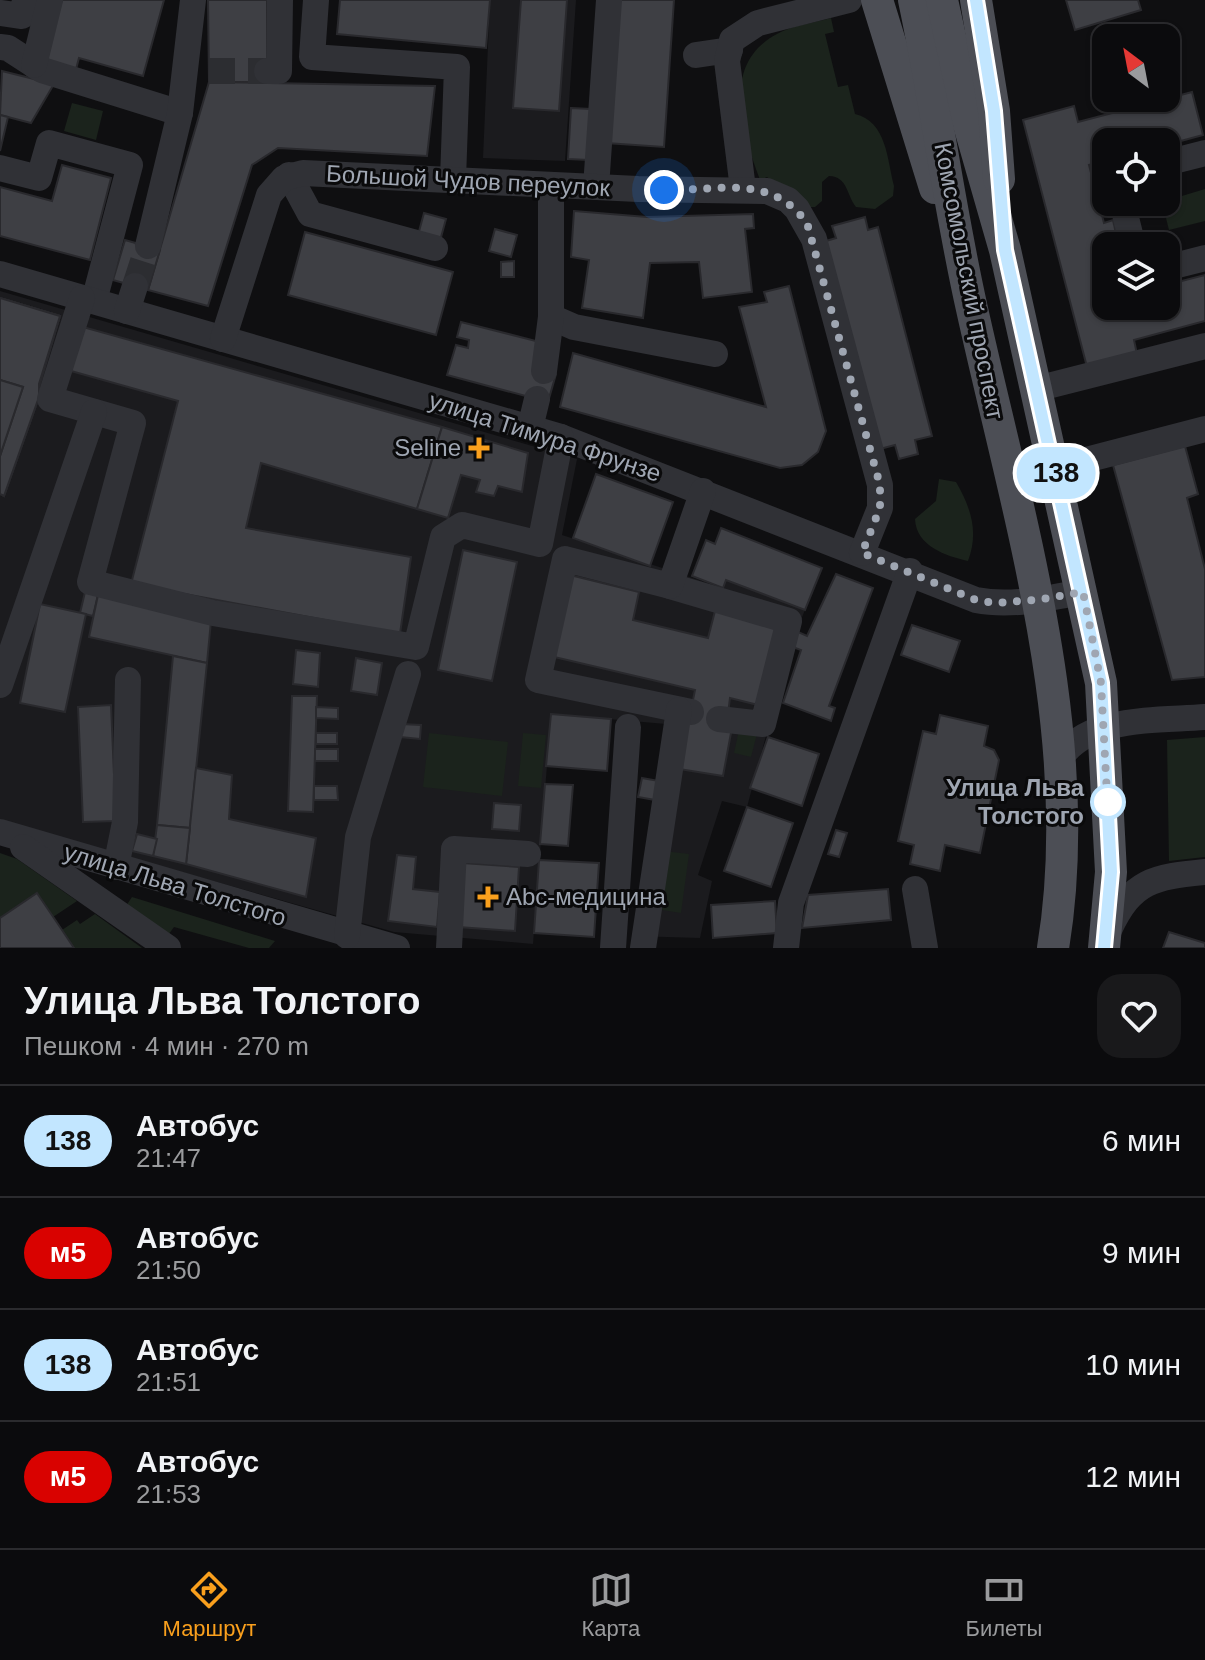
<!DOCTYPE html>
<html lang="ru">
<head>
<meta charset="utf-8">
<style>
  :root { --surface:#0b0b0d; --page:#19191b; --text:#f1f3f6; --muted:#9a9b9d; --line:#2b2b2e; --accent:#faa01d }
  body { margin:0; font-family:Helvetica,sans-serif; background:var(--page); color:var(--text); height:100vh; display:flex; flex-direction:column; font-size:30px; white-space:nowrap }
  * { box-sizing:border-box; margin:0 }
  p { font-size:26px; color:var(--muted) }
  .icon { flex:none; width:44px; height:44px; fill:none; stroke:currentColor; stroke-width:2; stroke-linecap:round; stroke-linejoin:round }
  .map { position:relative; height:948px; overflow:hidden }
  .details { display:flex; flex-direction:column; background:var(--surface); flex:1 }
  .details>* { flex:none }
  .badge { padding:0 16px; border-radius:26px; font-size:28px; line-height:52px }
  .needle { width:52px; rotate:328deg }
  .fabs { position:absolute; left:1092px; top:24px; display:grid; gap:16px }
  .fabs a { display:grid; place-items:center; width:88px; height:88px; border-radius:16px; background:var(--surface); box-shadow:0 2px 6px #0004,0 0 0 2px var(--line); font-size:40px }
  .you { position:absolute; width:40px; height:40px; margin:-20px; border:6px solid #fff; border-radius:50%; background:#1a73e8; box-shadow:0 0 0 12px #1a73e833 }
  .map>.badge { position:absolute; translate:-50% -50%; box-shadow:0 0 0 4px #fff }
  .round { display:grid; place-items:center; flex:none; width:84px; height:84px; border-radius:24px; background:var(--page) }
  .head { display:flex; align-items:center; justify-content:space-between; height:136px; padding:0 24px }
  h1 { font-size:38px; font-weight:700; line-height:60px }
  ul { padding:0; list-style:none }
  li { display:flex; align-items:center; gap:24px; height:112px; padding:0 24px; border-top:2px solid var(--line) }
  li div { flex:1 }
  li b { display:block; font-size:30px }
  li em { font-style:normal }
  li .badge { min-width:88px; font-weight:700; text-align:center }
  .tab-bar { display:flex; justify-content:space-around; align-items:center; height:112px; border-top:2px solid var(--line); background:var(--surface); font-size:22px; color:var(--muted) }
  .tab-bar a { display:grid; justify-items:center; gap:4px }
  .tab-bar .active { color:var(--accent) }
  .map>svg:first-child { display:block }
  .built { fill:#1b1b1e }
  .green { fill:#1b231c }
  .building { fill:#3e3f44; stroke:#29292d; stroke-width:2 }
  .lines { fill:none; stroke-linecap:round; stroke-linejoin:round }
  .minor-tunnel { stroke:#2c2d31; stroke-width:26; stroke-dasharray:26 13; stroke-linecap:butt }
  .minor { stroke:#303136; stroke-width:26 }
  .major { stroke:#4c4e55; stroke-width:32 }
  .line-casing { stroke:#fff; stroke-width:18 }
  .line { stroke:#c2e6ff; stroke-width:12 }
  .walk { stroke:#9fa6b2; stroke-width:8; stroke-dasharray:0 14.4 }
  .poi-dot { fill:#faa01d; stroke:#0a0a0b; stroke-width:3 }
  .stop-dot { fill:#fff; stroke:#c2e6ff; stroke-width:4 }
  .labels { text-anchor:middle; stroke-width:6; stroke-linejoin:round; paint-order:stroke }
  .street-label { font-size:24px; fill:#9fa6b2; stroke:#0a0a0b }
  .poi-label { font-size:24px; fill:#9fa6b2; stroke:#0a0a0b; text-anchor:end }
  .stop-label { font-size:24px; font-weight:bold; fill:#9fa6b2; stroke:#0a0a0b; text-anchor:end }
</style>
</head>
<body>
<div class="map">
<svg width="1205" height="948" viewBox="0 0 1205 948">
  <rect width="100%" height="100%" fill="#0f0f11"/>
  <!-- built -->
  <g class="built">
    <path d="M490 0H576L565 161 483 158Z"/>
    <path d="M0 291 577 459 562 535 723 588 726 580 805 610 790 646 747 807 722 801 698 875 712 881 700 938 633 936 666 724 551 714 533 944 394 932 0 821Z"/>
  </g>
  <!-- green -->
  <g class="green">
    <path d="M831 18 834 32 825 34 838 87 848 85 855 114C887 122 887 159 894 186L893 196 875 209 856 207C846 194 848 177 829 176L822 182V201L815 207H806L767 177 760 180C742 131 720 64 777 34 792 25 814 23 831 18Z"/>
    <path d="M72 103 103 111 96 140 64 131Z"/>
    <path d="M1205 189V221L1169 230 1162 202Z"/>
    <path d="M939 479 956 482C971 508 979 532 968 561 946 556 916 546 915 519L936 501Z"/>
    <path d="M739 730 757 734 751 757 734 753Z"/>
    <path d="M429 733 508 742 502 796 423 787Z"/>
    <path d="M523 733 546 735 541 788 518 786Z"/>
    <path d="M1205 737V857L1169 861 1167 740Z"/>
    <path d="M664 851 689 854 681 913 656 909Z"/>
    <path d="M0 853 17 859 77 901 53 917 36 893 0 918Z"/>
    <path d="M132 897 275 941 269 948H249L174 927 166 938 124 909Z"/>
    <path d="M95 914 142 948H74L62 930 77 920 80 924Z"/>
  </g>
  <!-- building -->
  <g class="building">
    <path d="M62 0H164L143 76 79 58 75 73 44 64Z"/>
    <path d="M208 0H267V82H209Z"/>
    <path d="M340 0H490L486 48 337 34Z"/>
    <path d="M521 0H567L559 111 513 108Z"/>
    <path d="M616 0H674L664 147 606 143Z"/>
    <path d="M1066 0H1138L1141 10 1075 30Z"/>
    <path d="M2 71 54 84 31 123 0 115Z"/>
    <path d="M209 82 435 86 427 156 278 148 252 165 208 306 148 290Z"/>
    <path d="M1192 92 1203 135 1166 145 1106 142V160L1089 165 1104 223 1113 220 1117 238 1108 240 1110 246H1106V306H1166V285L1205 275V321L1134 340 1137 354 1087 367 1023 120 1074 106 1078 122Z"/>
    <path d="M571 108 591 109 588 160 568 159Z"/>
    <path d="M0 115 8 117 0 151Z"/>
    <path d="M62 165 111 178 90 260 0 236V187L52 201Z"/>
    <path d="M574 211 647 217 753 214 754 228 745 229 752 292 703 298 699 262 650 263 643 318 582 308 589 260 571 257Z"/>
    <path d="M424 213 446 219 440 241 418 235Z"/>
    <path d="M865 217 868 230 878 227 932 436 915 440 918 454 899 459 895 445 880 449 826 241 836 238 832 226Z"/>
    <path d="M495 229 517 235 511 257 489 251Z"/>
    <path d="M305 232 453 272 436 335 288 295Z"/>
    <path d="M125 240 160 250 148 290 113 280Z"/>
    <path d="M514 261V277H501V262Z"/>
    <path d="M789 286 826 431 818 452 802 465 780 468 560 407 573 353 766 407 739 307 767 302 764 292Z"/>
    <path d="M0 298 60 316 39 384V397L4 496 0 494Z"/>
    <path d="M0 298 60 316 31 415 15 410 23 387 0 380Z"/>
    <path d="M0 298 60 316 39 384V397L4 496 0 494Z"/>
    <path d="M461 322 540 342 556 374 548 402 447 375 456 345 468 348 469 340 457 337Z"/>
    <path d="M83 327 442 427 417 509 261 463 246 528 411 557 400 634 131 584 178 401 71 371Z"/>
    <path d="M0 380 23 387 0 456Z"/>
    <path d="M0 380 23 387 0 456Z"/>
    <path d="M442 427 528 453 522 492 498 486 494 496 476 492 480 480 461 475 448 518 417 509Z"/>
    <path d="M1185 446 1198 494 1187 498 1205 569V677L1172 680 1113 465Z"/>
    <path d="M596 474 673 502 650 566 573 538Z"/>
    <path d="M721 528 822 568 805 610 726 580 723 588 692 576 706 540 715 544Z"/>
    <path d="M463 550 517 562 492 681 438 670Z"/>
    <path d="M836 574 873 588 829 706 835 708 831 721 783 703 801 650 790 646 796 631 807 636Z"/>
    <path d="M570 575 639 592 633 620 708 638 715 611 776 626 758 705 730 698 728 714 731 733 723 776 679 769 695 690 550 656Z"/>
    <path d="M85 592 98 595 93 616 80 613Z"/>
    <path d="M98 595 211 621 207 663 89 637Z"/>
    <path d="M40 604 86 614 65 712 20 703Z"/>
    <path d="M912 625 960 641 949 672 901 655Z"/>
    <path d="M296 650 320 653 318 687 293 684Z"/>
    <path d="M173 656 207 663 190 828 157 825Z"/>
    <path d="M356 658 382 663 377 695 351 691Z"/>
    <path d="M292 696H317L313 812 288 811Z"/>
    <path d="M111 705 116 821 83 822 78 707Z"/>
    <path d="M316 707 338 708V719L316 718Z"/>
    <path d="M551 714 611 719 607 771 546 766Z"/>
    <path d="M940 715 988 726 984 746 994 750 999 760 980 853 945 845 940 871 910 864 914 845 898 841 923 731 936 734Z"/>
    <path d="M401 724 421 725 420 739 400 737Z"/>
    <rect x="316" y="733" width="21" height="11"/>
    <path d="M768 737 819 754 802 806 750 788Z"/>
    <rect x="315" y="749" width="23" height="12"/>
    <path d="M196 768 232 775 229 819 316 838 306 897 186 864Z"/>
    <path d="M642 778 659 781 655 800 638 797Z"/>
    <path d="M545 784 573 785 568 846 540 844Z"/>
    <path d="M314 786H337L338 800H314Z"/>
    <path d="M494 803 521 805 519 831 492 829Z"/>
    <path d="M747 807 793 823 771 887 724 871Z"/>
    <path d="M157 825 190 828 186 864 153 856Z"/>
    <path d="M836 830 847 833 839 857 828 854Z"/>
    <path d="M137 834 157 839 153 856 132 851Z"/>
    <path d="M397 855 416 857 413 889 440 892 437 927 388 921Z"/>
    <path d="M539 860 599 863 594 937 534 933Z"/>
    <path d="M462 863 519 867 515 931 458 927Z"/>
    <path d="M888 889 891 920 802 928 808 895Z"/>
    <path d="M37 893 62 930 74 948H0V918Z"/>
    <path d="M775 901 777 933 713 938 711 905Z"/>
    <path d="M1169 932 1205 943V948H1163Z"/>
  </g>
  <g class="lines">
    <!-- minor-tunnel -->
    <g class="minor-tunnel">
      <path d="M209 71H267"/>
      <path d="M135 286 148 246"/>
    </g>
    <!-- minor -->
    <g class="minor">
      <path d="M316 0 312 57 457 67 453 179"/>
      <path d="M0 13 22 16 25 0"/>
      <path d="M0 47 8 48 42 70 180 113"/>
      <path d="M696 55 730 50"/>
      <path d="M34 65 50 0"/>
      <path d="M267 71H279L280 0"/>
      <path d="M1166 163 1205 153"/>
      <path d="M0 168 39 178 49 143 130 165 94 301"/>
      <path d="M289 175 310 214 435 248"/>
      <path d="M596 187 609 0"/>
      <path d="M743 189 727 61 732 40 758 23 849 0"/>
      <path d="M1122 202 1133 246"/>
      <path d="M148 246 180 113 193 0"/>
      <path d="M1166 268 1205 258"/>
      <path d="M0 274 561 437 976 600C1012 607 1048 598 1083 592"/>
      <path d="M82 298 50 399 133 423 90 582 213 613 416 647 443 537 462 525 540 544 561 437"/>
      <path d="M127 311 135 286"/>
      <path d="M551 317 574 327 715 354"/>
      <path d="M223 339 269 195 284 178 303 173 638 189 767 191 788 200 797 209 814 239 880 485V508L862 553"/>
      <path d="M544 371 551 317V185"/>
      <path d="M1036 389 1205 346"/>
      <path d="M530 428 537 399"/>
      <path d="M1055 468 1205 429"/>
      <path d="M670 586 789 621 763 724 719 719"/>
      <path d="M0 685 94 412"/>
      <path d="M691 712 538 680 565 559 670 586 703 491"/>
      <path d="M1058 762C1084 715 1158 721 1205 717"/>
      <path d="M0 832 397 948"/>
      <path d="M23 847 168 948"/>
      <path d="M116 867 125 822 128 680"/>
      <path d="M915 889 925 948"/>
      <path d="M1109 930C1132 880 1154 877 1205 872"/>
      <path d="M347 936 358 837 408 674"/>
      <path d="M449 948 454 849 528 854"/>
      <path d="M613 948 628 727"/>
      <path d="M643 948 679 710"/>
      <path d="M786 948 791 903 910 571"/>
    </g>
    <!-- major -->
    <g class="major">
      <path d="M877 0 935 188"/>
      <path d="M914 0C936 103 949 207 972 309 1017 513 1088 738 1053 948"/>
      <path d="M942 0 970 128 1005 250 1101 683 1111 872 1104 948"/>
      <path d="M976 0 994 111 999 179"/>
    </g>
  </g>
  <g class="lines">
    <defs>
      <path id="line" d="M976 0 994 111 1005 250 1101 683 1111 872 1104 948"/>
    </defs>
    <!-- line casing -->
    <use href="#line" class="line-casing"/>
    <!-- line -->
    <use href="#line" class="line"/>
    <!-- walk -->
    <path class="walk" d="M664 190C719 191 770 173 807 223L880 485V508L862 553 976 600 994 603 1036 600 1083 592 1101 683 1108 813V802"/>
  </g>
  <!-- markers -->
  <g class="poi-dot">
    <path d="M475 436h8v8h8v8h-8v8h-8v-8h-8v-8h8z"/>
    <path d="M484 885h8v8h8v8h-8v8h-8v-8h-8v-8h8z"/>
  </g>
  <circle class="stop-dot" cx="1108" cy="802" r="16"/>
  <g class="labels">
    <!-- street labels -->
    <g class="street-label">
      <text transform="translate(468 181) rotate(3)" y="8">Большой Чудов переулок</text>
      <text transform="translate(969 281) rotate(79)" y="8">Комсомольский проспект</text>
      <text transform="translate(545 437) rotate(18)" y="8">улица Тимура Фрунзе</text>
      <text transform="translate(175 885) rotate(17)" y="8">улица Льва Толстого</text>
    </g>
    <!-- poi labels -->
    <g class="poi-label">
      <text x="461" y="456">Seline</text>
      <text x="506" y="905" text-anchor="start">Abc-медицина</text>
    </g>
    <!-- stop labels -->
    <g class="stop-label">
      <text x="1084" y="796">Улица Льва<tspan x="1084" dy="28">Толстого</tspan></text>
    </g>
  </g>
</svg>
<div class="fabs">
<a><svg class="needle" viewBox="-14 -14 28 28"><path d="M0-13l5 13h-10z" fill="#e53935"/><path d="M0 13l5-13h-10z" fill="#9a9b9d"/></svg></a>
<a><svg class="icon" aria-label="locate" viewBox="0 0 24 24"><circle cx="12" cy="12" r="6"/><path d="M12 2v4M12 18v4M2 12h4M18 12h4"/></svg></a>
<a><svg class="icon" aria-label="layers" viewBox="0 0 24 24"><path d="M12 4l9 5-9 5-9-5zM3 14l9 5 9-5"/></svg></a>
</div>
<div class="you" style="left:664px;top:190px"></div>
<b class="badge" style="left:1056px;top:473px;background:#c2e6ff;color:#111">138</b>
</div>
<section class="details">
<div class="head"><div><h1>Улица Льва Толстого</h1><p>Пешком · 4 мин · 270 m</p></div><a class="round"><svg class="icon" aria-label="heart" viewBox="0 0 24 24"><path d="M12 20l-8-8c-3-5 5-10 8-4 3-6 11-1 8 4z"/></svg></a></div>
<ul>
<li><span class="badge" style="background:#c2e6ff;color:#111">138</span><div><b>Автобус</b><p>21:47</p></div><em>6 мин</em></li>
<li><span class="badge" style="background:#d90200;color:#fff">м5</span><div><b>Автобус</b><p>21:50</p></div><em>9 мин</em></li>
<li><span class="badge" style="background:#c2e6ff;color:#111">138</span><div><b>Автобус</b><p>21:51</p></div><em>10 мин</em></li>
<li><span class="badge" style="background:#d90200;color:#fff">м5</span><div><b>Автобус</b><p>21:53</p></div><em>12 мин</em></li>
</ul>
</section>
<nav class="tab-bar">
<a class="active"><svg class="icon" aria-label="directions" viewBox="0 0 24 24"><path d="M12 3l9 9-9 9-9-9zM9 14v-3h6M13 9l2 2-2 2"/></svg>Маршрут</a>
<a><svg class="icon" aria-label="map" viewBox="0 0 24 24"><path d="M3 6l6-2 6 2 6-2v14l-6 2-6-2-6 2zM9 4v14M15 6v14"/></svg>Карта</a>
<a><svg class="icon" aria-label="tickets" viewBox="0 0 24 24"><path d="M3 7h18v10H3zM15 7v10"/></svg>Билеты</a>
</nav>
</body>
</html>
